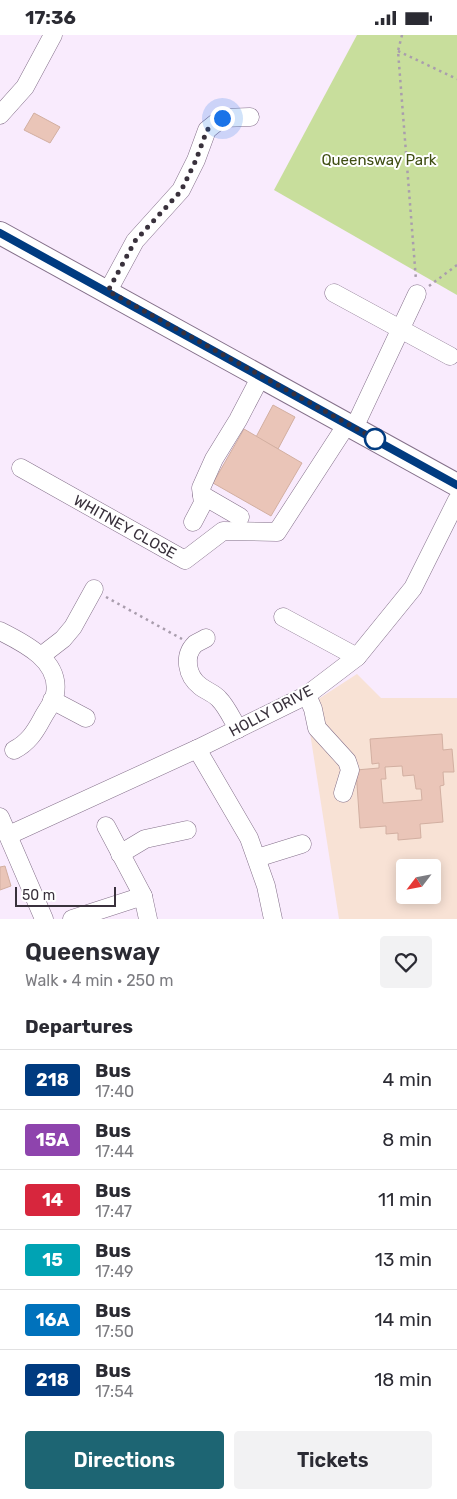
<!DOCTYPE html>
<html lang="en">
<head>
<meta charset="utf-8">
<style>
  :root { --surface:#fff; --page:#f2f2f3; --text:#2b2b33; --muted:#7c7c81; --line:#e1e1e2; --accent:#1d6573 }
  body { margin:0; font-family:Rubik,sans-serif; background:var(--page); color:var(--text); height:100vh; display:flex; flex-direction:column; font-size:19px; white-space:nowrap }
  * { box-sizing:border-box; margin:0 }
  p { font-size:16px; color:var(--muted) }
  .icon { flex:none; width:28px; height:28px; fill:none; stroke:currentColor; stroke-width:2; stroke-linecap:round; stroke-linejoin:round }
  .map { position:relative; height:884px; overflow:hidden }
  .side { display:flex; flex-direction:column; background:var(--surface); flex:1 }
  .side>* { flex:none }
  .badge { padding:0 10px; border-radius:4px; font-size:18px; line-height:32px }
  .needle { width:32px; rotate:238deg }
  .tools { position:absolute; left:396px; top:824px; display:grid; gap:10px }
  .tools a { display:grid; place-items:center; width:45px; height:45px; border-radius:5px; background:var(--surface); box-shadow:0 2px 12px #0003; font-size:25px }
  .scale { position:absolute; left:15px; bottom:12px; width:101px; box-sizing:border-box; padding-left:5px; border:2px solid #39313c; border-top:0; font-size:14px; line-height:18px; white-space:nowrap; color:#39313c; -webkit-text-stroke:4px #fff; paint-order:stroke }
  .you { position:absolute; width:25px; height:25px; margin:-12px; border:4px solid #fff; border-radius:50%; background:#1a73e8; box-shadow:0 0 0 8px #1a73e833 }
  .map>.badge { position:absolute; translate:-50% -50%; box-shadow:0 0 0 2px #fff }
  h2 { padding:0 25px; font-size:19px; line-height:45px }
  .round { display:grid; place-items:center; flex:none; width:52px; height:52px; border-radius:5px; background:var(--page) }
  .head { display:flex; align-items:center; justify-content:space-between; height:85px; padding:0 25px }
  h1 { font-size:24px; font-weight:600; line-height:38px }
  .cta { display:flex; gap:10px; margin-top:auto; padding:10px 25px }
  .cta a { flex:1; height:58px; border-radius:5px; background:var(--accent); color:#fff; font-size:20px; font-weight:600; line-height:58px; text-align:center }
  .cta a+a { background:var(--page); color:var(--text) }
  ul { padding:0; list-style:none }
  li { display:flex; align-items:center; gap:15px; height:60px; padding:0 25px; border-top:1px solid var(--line) }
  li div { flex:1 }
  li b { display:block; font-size:19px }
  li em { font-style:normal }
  li .badge { min-width:55px; font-weight:700; text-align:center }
  .status { display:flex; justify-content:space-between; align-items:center; height:35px; padding:0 25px; background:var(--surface); direction:ltr }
  .status svg { height:14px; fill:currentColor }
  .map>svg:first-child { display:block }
  .education { fill:#f8e2d5; fill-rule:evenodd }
  .green { fill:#c8de9c }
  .building { fill:#eac5b8; stroke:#d2afa1; fill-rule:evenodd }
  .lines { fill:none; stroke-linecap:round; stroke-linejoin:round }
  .minor-casing { stroke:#84708a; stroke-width:19 }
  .major-casing { stroke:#84708a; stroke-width:24 }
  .path { stroke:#a99dad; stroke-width:2.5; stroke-dasharray:2.5 4; stroke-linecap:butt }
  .minor { stroke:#fff; stroke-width:18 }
  .major { stroke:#fff; stroke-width:22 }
  .line-casing { stroke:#fff; stroke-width:11 }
  .line { stroke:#003b80; stroke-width:8 }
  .walk { stroke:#39313c; stroke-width:5; stroke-dasharray:0 9 }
  .stop-dot { fill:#fff; stroke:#003b80; stroke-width:2.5 }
  .labels { text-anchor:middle; stroke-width:4; stroke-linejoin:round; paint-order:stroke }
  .park-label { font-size:15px; fill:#3f4e13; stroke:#fff }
  .street-label { font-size:15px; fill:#39313c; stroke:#fff }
</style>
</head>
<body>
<div class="status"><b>17:36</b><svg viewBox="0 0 49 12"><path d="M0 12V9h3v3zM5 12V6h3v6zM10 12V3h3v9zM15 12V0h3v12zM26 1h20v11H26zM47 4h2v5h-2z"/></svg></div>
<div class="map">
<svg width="457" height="884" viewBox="0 0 457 884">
  <rect width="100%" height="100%" fill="#f9ebfd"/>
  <!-- education -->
  <path class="education" d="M357 639 381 663H457V884H339L306 672ZM405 832H432V860H405Z"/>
  <!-- green -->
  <path class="green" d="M357 0H457V260L274 155Z"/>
  <!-- building -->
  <g class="building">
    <path d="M34 78 60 92 50 108 24 95Z"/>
    <path d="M273 370 295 382 278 414 256 402Z"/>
    <path d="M244 394 302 428 271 481 213 448Z"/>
    <path d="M442 699 443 715 452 714 454 737H443L444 750 440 751 443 787 420 789 421 803 398 805V798L386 799V791L360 793 356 735 379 733V728L372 729 370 704ZM402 731 403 741 414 740 416 754H421L422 765 383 768 381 744H386L385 732Z"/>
    <path d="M5 831 11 851 0 855V832Z"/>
  </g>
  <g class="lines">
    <defs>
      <g id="minor">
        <path d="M0 80 25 52 53 0"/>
        <path d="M108 256 135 206 181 155 196 125 207 95 222 83 250 82"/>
        <path d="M334 258 450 321"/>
        <path d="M354 393 417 259"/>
        <path d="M21 433 185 525 223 496 277 497 347 389"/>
        <path d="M202 460 240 482"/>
        <path d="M193 487 203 468 201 453 214 424 238 385 261 341"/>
        <path d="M283 582 357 622"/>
        <path d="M0 596C24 608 61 626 55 659 53 668 46 676 42 684 35 697 28 708 14 715"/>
        <path d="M206 603C203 605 198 607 195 609 183 621 187 641 200 651 206 656 214 658 219 664 227 672 232 684 238 694"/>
        <path d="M41 621 63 604 73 592 94 554"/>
        <path d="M307 660 313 674 317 693 347 726 350 735 343 758"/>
        <path d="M52 665 86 683"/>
        <path d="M197 714 249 803 266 851 273 884"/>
        <path d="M0 782 44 884"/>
        <path d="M106 791 143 861"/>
        <path d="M9 800 197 714 307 660 357 622 413 553 457 465"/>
        <path d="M120 819 145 804 187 795"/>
        <path d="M257 823 302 809"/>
        <path d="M72 884 143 861 148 884"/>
      </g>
      <path id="major" d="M0 198 457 450"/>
    </defs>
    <!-- minor casing -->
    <use href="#minor" class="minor-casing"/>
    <!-- major casing -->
    <use href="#major" class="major-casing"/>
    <!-- path -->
    <g class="path">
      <path d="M402 0 398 16 416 245"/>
      <path d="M398 16 457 44"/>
      <path d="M429 251 457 230"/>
      <path d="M106 562 182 604"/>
    </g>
    <!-- minor -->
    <use href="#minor" class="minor"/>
    <!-- major -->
    <use href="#major" class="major"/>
  </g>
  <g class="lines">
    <defs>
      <path id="line" d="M0 198 457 450"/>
    </defs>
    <!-- line casing -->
    <use href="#line" class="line-casing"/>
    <!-- line -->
    <use href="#line" class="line"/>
    <!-- walk -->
    <path class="walk" d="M222 83 207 95 196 125 181 156 135 206 108 256 375 404"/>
  </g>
  <!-- markers -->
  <circle class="stop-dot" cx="375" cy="404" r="10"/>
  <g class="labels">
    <!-- park labels -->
    <g class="park-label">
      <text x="379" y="130">Queensway Park</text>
    </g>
    <!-- street labels -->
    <g class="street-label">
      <text transform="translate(125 492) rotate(29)" y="5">WHITNEY CLOSE</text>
      <text transform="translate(271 676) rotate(-28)" y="5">HOLLY DRIVE</text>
    </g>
  </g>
</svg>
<div class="tools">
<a><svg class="needle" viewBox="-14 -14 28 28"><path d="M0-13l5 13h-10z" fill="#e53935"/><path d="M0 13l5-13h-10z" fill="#7c7c81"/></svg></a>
</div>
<div class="scale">50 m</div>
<div class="you" style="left:222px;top:83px"></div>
</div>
<section class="side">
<div class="head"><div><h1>Queensway</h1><p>Walk · 4 min · 250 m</p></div><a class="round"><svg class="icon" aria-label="heart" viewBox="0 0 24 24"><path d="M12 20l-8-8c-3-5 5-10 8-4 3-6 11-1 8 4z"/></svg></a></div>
<h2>Departures</h2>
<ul>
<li><span class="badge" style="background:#003b80;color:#fff">218</span><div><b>Bus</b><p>17:40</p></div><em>4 min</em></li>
<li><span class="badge" style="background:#8e44ad;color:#fff">15A</span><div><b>Bus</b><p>17:44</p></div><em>8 min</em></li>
<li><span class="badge" style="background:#d7263d;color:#fff">14</span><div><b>Bus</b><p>17:47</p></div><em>11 min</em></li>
<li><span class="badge" style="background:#00a3b4;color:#fff">15</span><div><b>Bus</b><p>17:49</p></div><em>13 min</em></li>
<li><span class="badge" style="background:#0072bc;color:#fff">16A</span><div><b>Bus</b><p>17:50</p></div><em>14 min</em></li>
<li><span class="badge" style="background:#003b80;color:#fff">218</span><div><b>Bus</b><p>17:54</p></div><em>18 min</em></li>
</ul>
<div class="cta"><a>Directions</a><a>Tickets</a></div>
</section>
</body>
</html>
